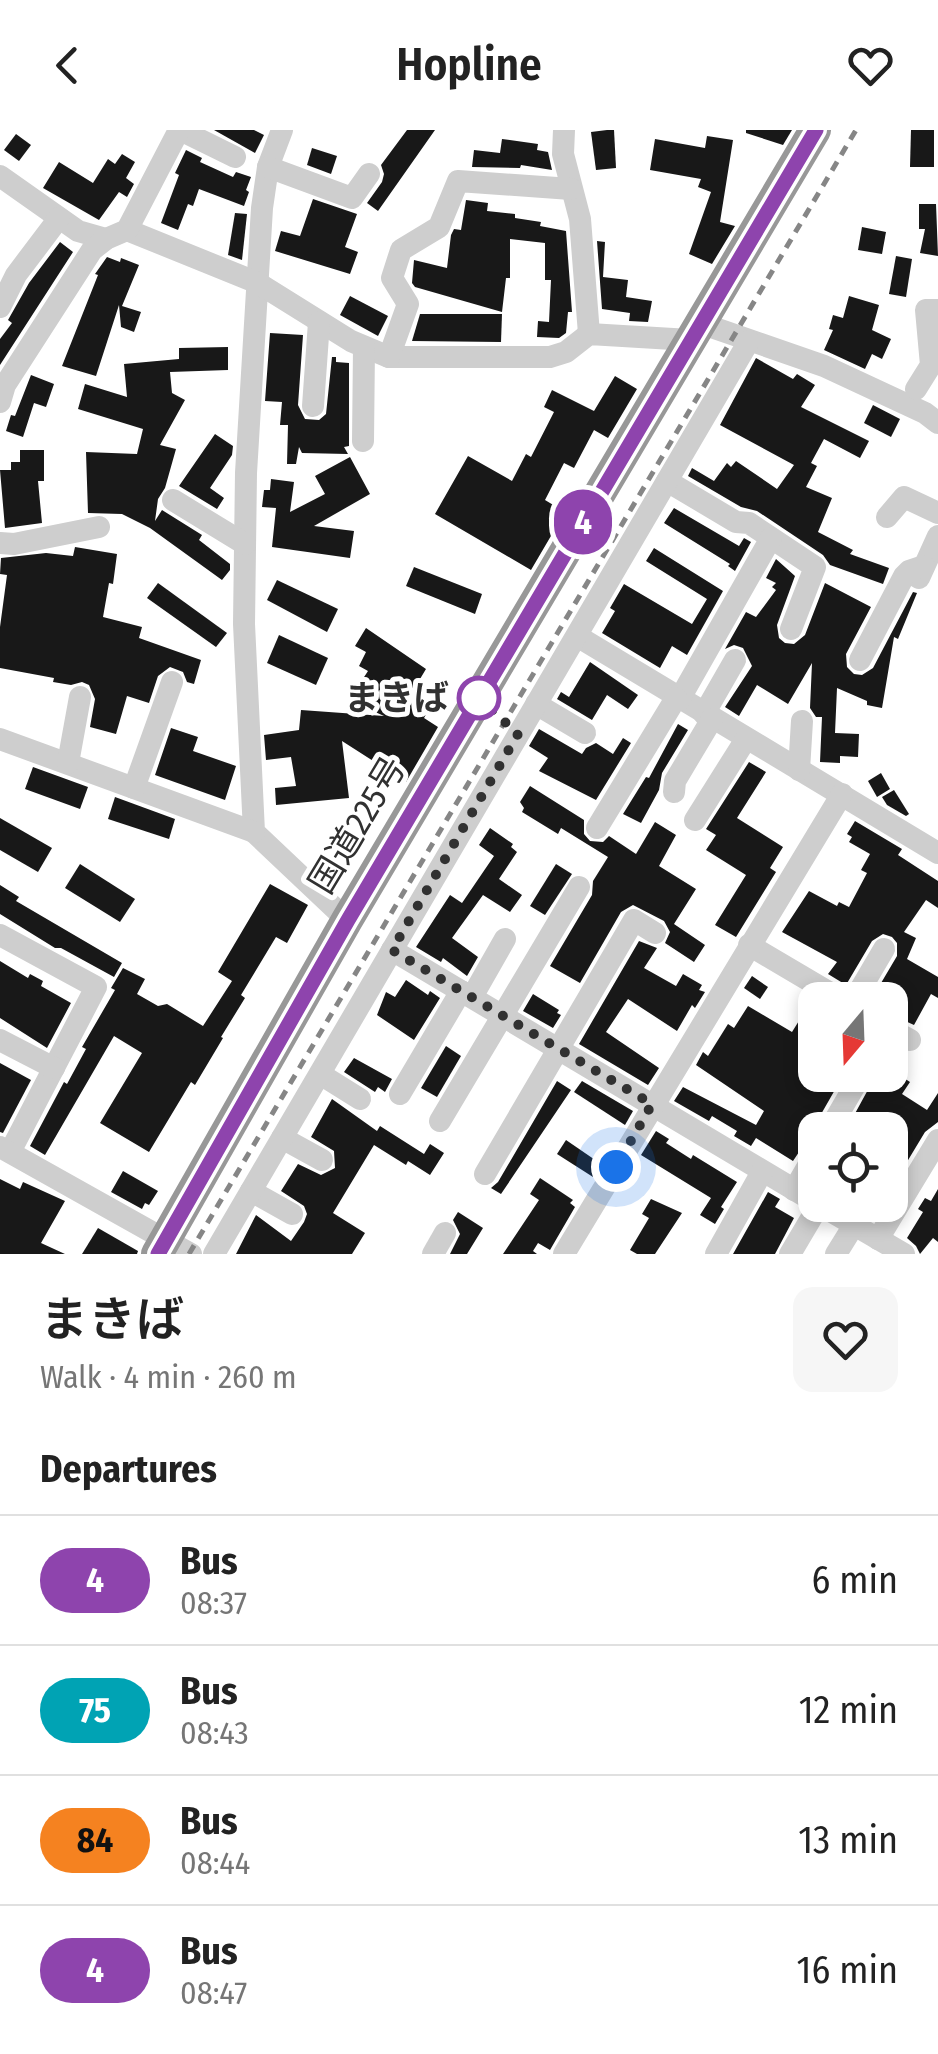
<!DOCTYPE html>
<html lang="en">
<head>
<meta charset="utf-8">
<style>
  :root { --surface:#fff; --page:#f6f6f6; --text:#222; --muted:#767676; --line:#e0e0e0 }
  body { margin:0; font-family:"Fira Sans Condensed","Noto Sans JP",sans-serif; background:var(--page); color:var(--text); height:100vh; display:flex; flex-direction:column; font-size:38px; white-space:nowrap }
  * { box-sizing:border-box; margin:0 }
  p { font-size:32px; color:var(--muted) }
  .icon { flex:none; width:55px; height:55px; fill:none; stroke:currentColor; stroke-width:2; stroke-linecap:round; stroke-linejoin:round }
  .map { position:relative; height:1124px; overflow:hidden }
  .details { display:flex; flex-direction:column; background:var(--surface); flex:1 }
  .details>* { flex:none }
  .badge { padding:0 20px; border-radius:32px; font-size:35px; line-height:65px }
  .needle { width:65px; rotate:199deg }
  .fabs { position:absolute; left:798px; top:852px; display:grid; gap:20px }
  .fabs a { display:grid; place-items:center; width:110px; height:110px; border-radius:20px; background:var(--surface); box-shadow:0 5px 15px #0003; font-size:50px }
  .you { position:absolute; width:50px; height:50px; margin:-25px; border:8px solid #fff; border-radius:50%; background:#1a73e8; box-shadow:0 0 0 15px #1a73e833 }
  .map>.badge { position:absolute; translate:-50% -50%; box-shadow:0 0 0 5px #fff }
  h2 { padding:0 40px; font-size:38px; line-height:90px }
  .round { display:grid; place-items:center; flex:none; width:105px; height:105px; border-radius:20px; background:var(--page) }
  .overview { display:flex; align-items:center; justify-content:space-between; height:170px; padding:0 40px }
  h1 { font-size:48px; font-weight:600; line-height:75px }
  ul { padding:0; list-style:none }
  li { display:flex; align-items:center; gap:30px; height:130px; padding:0 40px; border-top:2px solid var(--line) }
  li div { flex:1 }
  li b { display:block; font-size:38px }
  li em { font-style:normal }
  li .badge { min-width:110px; font-weight:700; text-align:center }
  header { display:flex; justify-content:space-between; align-items:center; height:130px; padding:0 40px; background:var(--surface); font-size:45px; font-weight:600 }
  .map>svg:first-child { display:block }
  .building { fill:#181818 }
  .lines { fill:none; stroke-linecap:round; stroke-linejoin:round }
  .minor { stroke:#cecece; stroke-width:22 }
  .highway { stroke:#989898; stroke-width:32 }
  .rail { stroke:#868686; stroke-width:5; stroke-dasharray:10 8; stroke-linecap:butt }
  .line-casing { stroke:#fff; stroke-width:22 }
  .line { stroke:#8e44ad; stroke-width:15 }
  .walk { stroke:#313131; stroke-width:10; stroke-dasharray:0 18 }
  .stop-dot { fill:#fff; stroke:#8e44ad; stroke-width:5 }
  .labels { text-anchor:middle; stroke-width:10; stroke-linejoin:round; paint-order:stroke }
  .stop-label { font-size:35px; font-weight:bold; fill:#313131; stroke:#fff; text-anchor:end }
  .street-label { font-size:35px; fill:#313131; stroke:#fff }
</style>
</head>
<body>
<header><svg class="icon" aria-label="back" viewBox="0 0 24 24"><path d="M15 5l-7 7 7 7"/></svg>Hopline<svg class="icon" aria-label="heart" viewBox="0 0 24 24"><path d="M12 20l-8-8c-3-5 5-10 8-4 3-6 11-1 8 4z"/></svg></header>
<div class="map">
<svg width="938" height="1124" viewBox="0 0 938 1124">
  <rect width="100%" height="100%" fill="#fff"/>
  <!-- building -->
  <g class="building">
    <path d="M214 0H254L264 5 255 23Z"/>
    <path d="M407 0H435L378 81 367 73 382 52 384 44 381 35Z"/>
    <path d="M607 0H614L616 38 596 40 591 2Z"/>
    <path d="M746 0H792L783 15 746 3Z"/>
    <path d="M911 0H934V37H910Z"/>
    <path d="M16 4 31 15 19 31 4 20Z"/>
    <path d="M707 6 733 10 720 92 735 96 712 134 689 124 711 62 698 57 701 49 650 40 655 9 705 18Z"/>
    <path d="M502 9 538 14 537 20 548 22 552 40 521 35 520 38 472 37 474 20 500 23Z"/>
    <path d="M312 18 337 26 331 44 307 35Z"/>
    <path d="M186 20 202 28 200 32 233 47 236 42 251 47 246 60 249 62 244 76 199 59 193 76 188 74 178 100 161 93 179 45 175 43Z"/>
    <path d="M122 24 135 32 126 48 134 54 127 67 119 62 99 90 43 58 59 32 93 53 108 29 115 34Z"/>
    <path d="M313 69 357 84 345 117 358 122 350 144 275 121 281 101 300 106Z"/>
    <path d="M466 70 488 73 487 81 515 84V88L541 92 540 96 566 101 572 182H568L566 203 559 208 537 207 538 191 549 192 551 150H545V113L510 109V148H506L502 182 415 157 412 153 414 130 447 138 451 105 454 99 461 100Z"/>
    <path d="M919 74H936L938 126 920 123 925 99H919Z"/>
    <path d="M235 83 247 84 242 130 228 125Z"/>
    <path d="M862 97 886 102 882 124 858 120Z"/>
    <path d="M597 111 605 112 603 147 628 150 626 167 652 171 648 192 629 191 630 183 602 179Z"/>
    <path d="M60 112 73 122 0 235V209L12 193 8 190 29 153Z"/>
    <path d="M896 126 912 129 906 167 889 164Z"/>
    <path d="M107 127 120 132 121 128 139 135 122 176 141 182 134 202 121 197 119 175 96 246 62 236 98 145 95 144Z"/>
    <path d="M350 166 388 186 378 206 340 185Z"/>
    <path d="M849 166 879 175 872 200 891 209 882 229 872 224 865 239 824 220 833 200 829 199 833 185 843 188Z"/>
    <path d="M420 184H502L501 212 412 211Z"/>
    <path d="M270 203 303 205 298 275 305 289 319 290 326 284 332 227H336V232L349 233V316L344 317 348 324 302 323 299 317 296 334H287L288 295H280L282 272 265 271Z"/>
    <path d="M228 217V240L170 242 172 263 185 270 160 315 176 319 165 358 158 369 155 391 162 380 202 405 199 410 230 434V440L222 450 150 398 122 384 88 383 86 322 137 324 143 299 78 279 85 254 127 267 124 234 179 229V218Z"/>
    <path d="M756 228 793 249 797 244 815 255 801 277 869 311 860 328 824 309 811 333 817 336 806 357 832 368 818 402 853 420 850 424 889 438 883 454 830 435 823 425 757 381 741 377 688 346 692 338 714 351 727 333 731 337 736 331 777 359 794 335 720 295Z"/>
    <path d="M31 245 54 254 46 277 34 273 23 307 6 301 11 285 15 286Z"/>
    <path d="M615 246 637 259 608 308 594 300 574 338 564 333 545 370 565 382 531 440 435 384 468 326 512 351 526 324 531 327 554 282 544 277 552 260 594 281Z"/>
    <path d="M873 275 900 289 891 307 864 293Z"/>
    <path d="M215 304 233 316 232 325 210 358 224 368 217 379 179 356Z"/>
    <path d="M20 320H44V351H38L42 393 5 398 0 340H11V332H20Z"/>
    <path d="M350 327 370 364 314 396 354 401 350 428 272 417 276 378 262 377 264 360H270L271 349 294 352 290 382 325 364 315 346Z"/>
    <path d="M674 378 739 416 744 408 751 412 735 441 728 436 730 434 664 393Z"/>
    <path d="M75 417 117 424 113 454 109 453 103 487 142 497 139 508 201 530 194 554 187 552 183 542 170 537 158 546 149 573 127 566 116 604 90 597 95 569 89 555 82 552 71 555 53 552 54 548 0 538V497L7 445 0 444 1 428 46 423 73 426Z"/>
    <path d="M654 418 723 461 687 525 672 516 660 538 602 503 615 481 610 478 624 454 692 494 707 469 646 431Z"/>
    <path d="M776 429 795 446 777 495 779 508 785 513 794 514 805 505 825 453 871 477 846 524 847 537 854 544 862 545 873 538 913 462 917 463 898 509 894 507 882 578 867 575V571L837 558 835 603 859 604 858 627 840 626V633L820 632 822 587H816L810 578 812 533 788 574 757 555 739 586 725 577 752 536 743 518 734 515 725 519 746 482 756 487 776 460 772 457 776 453 766 448Z"/>
    <path d="M414 437 482 464 475 484 406 456Z"/>
    <path d="M277 450 338 479 327 502 267 470Z"/>
    <path d="M158 453 227 503 216 517 147 468Z"/>
    <path d="M366 498 426 539 408 569 428 581 424 588 438 597 406 652 342 611 349 668 276 675 275 658 296 656 291 627 266 630 264 605 299 600 301 580 384 586 349 570 368 541 359 536 366 522 355 516Z"/>
    <path d="M279 505 328 528 316 555 267 533Z"/>
    <path d="M590 532 638 565 628 579 607 565 592 590 557 569 561 562 569 567Z"/>
    <path d="M678 594 688 600 662 643 659 660 641 693 623 684 646 647 649 648Z"/>
    <path d="M171 598 198 607 193 621 236 636 225 670 155 645Z"/>
    <path d="M539 599 582 624 586 618 596 613 613 624 623 608 631 613 596 670 539 641 548 628 529 616Z"/>
    <path d="M749 632 766 642 737 688 783 717 770 738 776 742 736 807 715 795 746 745 706 720 716 705 706 699Z"/>
    <path d="M33 637 88 657 80 679 25 659Z"/>
    <path d="M881 643 890 659 877 667 868 651Z"/>
    <path d="M530 656 584 690V704L590 711 603 712 609 706 636 724 655 692 676 705 659 736 696 759 674 794 705 815 694 832 665 813 670 802 664 791 633 775 621 782 580 853 550 836 592 765 593 751 608 727 561 698 558 704 522 682 524 678 520 672Z"/>
    <path d="M894 660 909 684 906 686 887 675 882 667Z"/>
    <path d="M115 667 175 689 169 709 108 689Z"/>
    <path d="M0 688 52 718 38 742 0 720Z"/>
    <path d="M855 691 902 719 898 725 938 751V778L926 770 904 802 916 808 907 829 938 847V868L931 864 914 895 890 884V870H871L897 826V813L892 807 883 804 872 811 846 855 828 844 837 832 782 802 809 761 837 776 839 772 849 777 867 743 861 740 870 724 849 712 852 707 847 704Z"/>
    <path d="M490 698 513 714 511 717 517 722 499 749 522 765 510 782 483 765 452 808 478 827 467 846 443 828 441 832 416 817 450 765 462 773 494 726 479 715Z"/>
    <path d="M80 734 135 769 120 792 65 758Z"/>
    <path d="M556 734 572 744 545 785 530 776Z"/>
    <path d="M270 754 308 775 287 813 276 807 241 865 245 868 221 907 223 908 195 955 191 952 149 1022 100 993 142 923 114 906 45 1025 30 1016 64 952 67 954 86 919 82 917 115 860 111 858 123 838 145 849 137 864 158 876 167 874 203 896 232 851 218 842Z"/>
    <path d="M0 755 19 767 16 771 122 833 114 847 61 818H55L0 784Z"/>
    <path d="M639 811 657 818 644 838 676 856 683 844 702 855 699 860 705 862 695 878 692 875 677 901 628 869 606 902 659 938 648 955 579 914Z"/>
    <path d="M0 831 28 848 30 844 43 851 41 856 71 873 47 918 0 888Z"/>
    <path d="M752 846 768 857 760 869 744 858Z"/>
    <path d="M406 850 428 865 430 861 440 868 414 910 377 885 386 862 395 867Z"/>
    <path d="M533 864 559 880 557 883 561 885 553 898 523 881Z"/>
    <path d="M812 870 815 871V911L800 936 836 958 816 993 815 1009 803 1016 793 1031 756 1008 751 1016 734 1006 737 1001 712 986 709 991 674 971 683 957 756 995 764 981 696 935 703 922 708 926 728 894 734 898 748 876 792 902Z"/>
    <path d="M446 916 461 926 437 967 421 958Z"/>
    <path d="M890 916 904 924 893 941 910 952 902 964 927 980 938 963V992L925 1002 890 1060V1000H846L876 945H890Z"/>
    <path d="M354 928 392 949 385 962 378 957 375 962 344 942Z"/>
    <path d="M0 933 31 950 3 1003 0 1002Z"/>
    <path d="M557 951 571 960 501 1064 491 1058 498 1052Z"/>
    <path d="M582 951 633 981 625 995 574 962Z"/>
    <path d="M332 969 377 1001 380 996 424 1024 430 1014 444 1023 430 1045 408 1031 406 1035 374 1015 333 1083 365 1103 352 1124H236L256 1085 291 1111 304 1092 307 1084 304 1076 281 1061 298 1034 321 1045 335 1038 334 1021 311 1007Z"/>
    <path d="M656 1001 669 1009 666 1013 691 1029 693 1025 737 1052 721 1077 724 1079 715 1094 700 1085 711 1068 641 1025Z"/>
    <path d="M566 1010 601 1034 593 1047 557 1024Z"/>
    <path d="M123 1041 158 1061 149 1075 145 1073 142 1079 111 1062Z"/>
    <path d="M540 1048 573 1070 570 1073 575 1077 550 1120 538 1113 533 1121 537 1124H503L539 1070 530 1064Z"/>
    <path d="M0 1049 20 1059 23 1052 65 1071 41 1113 65 1124H0Z"/>
    <path d="M938 1059V1112L933 1108 920 1124 916 1116 907 1108 923 1082 918 1079 925 1068 931 1071Z"/>
    <path d="M768 1062 780 1069 775 1077 794 1088 775 1124H733Z"/>
    <path d="M651 1069 682 1083 655 1124H637L630 1120 649 1088 642 1084Z"/>
    <path d="M850 1075H877L880 1077 873 1088Z"/>
    <path d="M458 1082 483 1098 467 1124H450L460 1104 453 1090Z"/>
    <path d="M98 1098 138 1121 137 1124H82Z"/>
  </g>
  <g class="lines">
    <!-- minor -->
    <g class="minor">
      <path d="M180 0 235 27"/>
      <path d="M282 0 268 37 262 78 246 343 244 494 254 702 347 790"/>
      <path d="M564 0 563 24 580 89 589 204"/>
      <path d="M268 37 352 68 369 44"/>
      <path d="M0 46 78 101 106 109"/>
      <path d="M127 100 258 153 351 211 389 227H550L566 222 589 204 690 210"/>
      <path d="M0 177 16 145 59 88"/>
      <path d="M700 193 824 236 925 283 938 293"/>
      <path d="M389 227 408 174 392 148 401 120 439 97 458 51 571 59"/>
      <path d="M916 259 931 235 926 180H938"/>
      <path d="M0 272 5 255 92 120 106 109 127 100 179 0"/>
      <path d="M313 276 319 192"/>
      <path d="M363 311 364 217"/>
      <path d="M667 351 736 392 749 393 815 437 791 499"/>
      <path d="M173 370 245 414"/>
      <path d="M887 387 904 367 938 383"/>
      <path d="M0 413 14 414 99 397"/>
      <path d="M919 448 938 406"/>
      <path d="M577 506 938 723"/>
      <path d="M860 530 904 446 909 441 924 436"/>
      <path d="M679 570 771 408"/>
      <path d="M536 574 585 603"/>
      <path d="M704 584 735 530"/>
      <path d="M0 609 254 702"/>
      <path d="M68 633 80 567"/>
      <path d="M799 640 802 591"/>
      <path d="M134 658 172 552"/>
      <path d="M674 662 675 651 712 589"/>
      <path d="M695 690 746 609"/>
      <path d="M597 698 676 568"/>
      <path d="M0 805 96 857 10 1022"/>
      <path d="M749 815 842 870"/>
      <path d="M392 820 815 1072"/>
      <path d="M472 867 505 809"/>
      <path d="M854 870 884 819"/>
      <path d="M890 899 910 910"/>
      <path d="M0 910 54 938"/>
      <path d="M320 944 360 969"/>
      <path d="M400 964 461 861"/>
      <path d="M440 991 579 757"/>
      <path d="M829 1000 861 945"/>
      <path d="M282 1008 322 1030"/>
      <path d="M0 1017 191 1124"/>
      <path d="M485 1044 634 790 655 803"/>
      <path d="M794 1060 815 1024"/>
      <path d="M251 1061 292 1084"/>
      <path d="M820 1075 904 1124"/>
      <path d="M878 1109 938 1010"/>
      <path d="M214 1124 749 211"/>
      <path d="M433 1124 445 1103"/>
      <path d="M564 1124 842 664"/>
      <path d="M716 1124 762 1042"/>
      <path d="M790 1124 819 1075"/>
      <path d="M836 1124 854 1095"/>
    </g>
    <!-- highway -->
    <path class="highway" d="M157 1124 347 790 815 0"/>
    <!-- rail -->
    <path class="rail" d="M189 1124 856 0"/>
  </g>
  <g class="lines">
    <defs>
      <path id="line" d="M158 1124 348 790 816 0"/>
    </defs>
    <!-- line casing -->
    <use href="#line" class="line-casing"/>
    <!-- line -->
    <use href="#line" class="line"/>
    <!-- walk -->
    <path class="walk" d="M479 568 518 604 392 820 652 974 616 1037"/>
  </g>
  <!-- markers -->
  <circle class="stop-dot" cx="479" cy="568" r="20"/>
  <g class="labels">
    <!-- stop labels -->
    <g class="stop-label">
      <text x="449" y="580">まきば</text>
    </g>
    <!-- street labels -->
    <g class="street-label">
      <text transform="translate(357 695) rotate(-59)" y="12">国道225号</text>
    </g>
  </g>
</svg>
<div class="fabs">
<a><svg class="needle" viewBox="-14 -14 28 28"><path d="M0-13l5 13h-10z" fill="#e53935"/><path d="M0 13l5-13h-10z" fill="#767676"/></svg></a>
<a><svg class="icon" aria-label="locate" viewBox="0 0 24 24"><circle cx="12" cy="12" r="6"/><path d="M12 2v4M12 18v4M2 12h4M18 12h4"/></svg></a>
</div>
<div class="you" style="left:616px;top:1037px"></div>
<b class="badge" style="left:583px;top:392px;background:#8e44ad;color:#fff">4</b>
</div>
<section class="details">
<div class="overview"><div><h1>まきば</h1><p>Walk · 4 min · 260 m</p></div><a class="round"><svg class="icon" aria-label="heart" viewBox="0 0 24 24"><path d="M12 20l-8-8c-3-5 5-10 8-4 3-6 11-1 8 4z"/></svg></a></div>
<h2>Departures</h2>
<ul>
<li><span class="badge" style="background:#8e44ad;color:#fff">4</span><div><b>Bus</b><p>08:37</p></div><em>6 min</em></li>
<li><span class="badge" style="background:#00a3b4;color:#fff">75</span><div><b>Bus</b><p>08:43</p></div><em>12 min</em></li>
<li><span class="badge" style="background:#f58220;color:#111">84</span><div><b>Bus</b><p>08:44</p></div><em>13 min</em></li>
<li><span class="badge" style="background:#8e44ad;color:#fff">4</span><div><b>Bus</b><p>08:47</p></div><em>16 min</em></li>
</ul>
</section>
</body>
</html>
